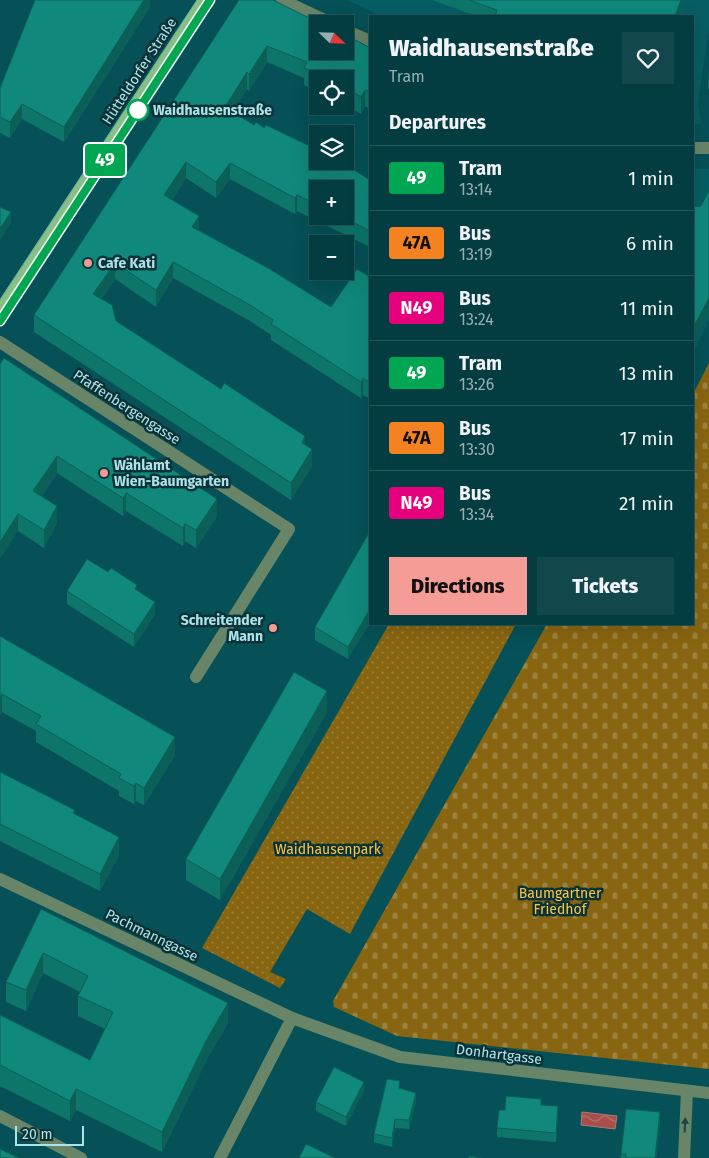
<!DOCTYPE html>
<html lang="en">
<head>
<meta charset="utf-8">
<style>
  :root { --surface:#043d41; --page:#12484c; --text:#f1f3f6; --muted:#97aeb1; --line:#25565a; --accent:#f59c96 }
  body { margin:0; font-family:"Fira Sans",sans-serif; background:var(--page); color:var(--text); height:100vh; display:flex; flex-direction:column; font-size:19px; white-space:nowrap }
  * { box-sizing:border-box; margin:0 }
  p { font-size:16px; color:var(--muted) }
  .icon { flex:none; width:28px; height:28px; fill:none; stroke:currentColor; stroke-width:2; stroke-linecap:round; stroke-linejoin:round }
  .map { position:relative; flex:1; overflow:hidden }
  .sheet { position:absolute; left:369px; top:15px; width:325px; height:610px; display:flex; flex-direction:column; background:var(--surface); border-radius:0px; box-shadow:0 5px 20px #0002,0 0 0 1px var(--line) }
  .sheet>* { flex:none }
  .badge { padding:0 10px; border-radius:4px; font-size:18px; line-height:32px }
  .needle { width:32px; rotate:113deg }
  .fabs { position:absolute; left:309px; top:15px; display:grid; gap:10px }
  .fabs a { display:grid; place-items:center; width:45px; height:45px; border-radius:0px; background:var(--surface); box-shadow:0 5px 20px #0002,0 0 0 1px var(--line); font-size:25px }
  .scale { position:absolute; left:15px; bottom:12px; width:69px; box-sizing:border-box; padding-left:5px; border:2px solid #ade3e8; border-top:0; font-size:14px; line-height:18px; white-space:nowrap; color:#ade3e8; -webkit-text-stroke:4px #0b3337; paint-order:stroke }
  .map>.badge { position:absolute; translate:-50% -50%; box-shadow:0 0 0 2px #fff }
  h2 { padding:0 20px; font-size:19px; line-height:45px }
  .round { display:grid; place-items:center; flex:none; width:52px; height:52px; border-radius:0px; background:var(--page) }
  .headline { display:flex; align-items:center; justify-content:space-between; height:85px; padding:0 20px }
  h1 { font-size:24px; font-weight:800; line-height:38px }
  .primary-button { display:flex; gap:10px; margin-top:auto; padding:10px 20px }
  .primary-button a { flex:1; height:58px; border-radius:0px; background:var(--accent); color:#111; font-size:20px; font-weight:800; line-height:58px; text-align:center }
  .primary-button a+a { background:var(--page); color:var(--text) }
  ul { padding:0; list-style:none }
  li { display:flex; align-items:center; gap:15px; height:65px; padding:0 20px; border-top:1px solid var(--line) }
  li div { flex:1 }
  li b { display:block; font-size:19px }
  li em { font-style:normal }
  li .badge { min-width:55px; font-weight:700; text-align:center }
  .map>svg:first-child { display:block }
  .built { fill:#065d64 }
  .cemetery { fill:url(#cemetery-stones) }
  .park { fill:url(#park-dots) }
  .water { fill:url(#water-waves); stroke:#aa7b7a }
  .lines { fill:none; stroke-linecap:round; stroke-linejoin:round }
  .minor { stroke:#698568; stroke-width:12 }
  .major { stroke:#87c085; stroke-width:12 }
  .tram { stroke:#63a3a8; stroke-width:1 }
  .wall { fill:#0e756b; fill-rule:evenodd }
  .shaded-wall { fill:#0b5f57 }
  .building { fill:#10887c; stroke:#0b5f57 }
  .oneway { fill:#1e4341 }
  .line-casing { stroke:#fff; stroke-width:11 }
  .line { stroke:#00a651; stroke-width:8 }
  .stop-dot { fill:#fff; stroke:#00a651; stroke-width:2.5 }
  .poi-dot { fill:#f59c96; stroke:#0b3337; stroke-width:2 }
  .labels { text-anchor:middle; stroke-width:5; stroke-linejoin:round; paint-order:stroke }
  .street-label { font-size:14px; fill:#ade3e8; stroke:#0b3337 }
  .stop-label { font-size:14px; font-weight:bold; fill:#ade3e8; stroke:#0b3337; text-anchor:start }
  .poi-label { font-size:14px; font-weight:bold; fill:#ade3e8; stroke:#0b3337; text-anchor:start }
  .park-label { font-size:14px; fill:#fcc445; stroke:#0b3337 }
</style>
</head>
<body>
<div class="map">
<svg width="709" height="1158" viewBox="0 0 709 1158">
  <defs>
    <pattern id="cemetery-stones" width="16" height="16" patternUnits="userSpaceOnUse" patternTransform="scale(1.25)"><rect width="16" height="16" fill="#886510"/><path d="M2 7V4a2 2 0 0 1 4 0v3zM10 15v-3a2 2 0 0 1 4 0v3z" fill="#9b823e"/></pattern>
    <pattern id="park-dots" width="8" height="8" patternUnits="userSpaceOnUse" patternTransform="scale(1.25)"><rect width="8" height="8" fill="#886510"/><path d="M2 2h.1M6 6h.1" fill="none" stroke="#9b823e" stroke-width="1.8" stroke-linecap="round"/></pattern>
    <pattern id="water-waves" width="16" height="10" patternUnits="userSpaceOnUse" patternTransform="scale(1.25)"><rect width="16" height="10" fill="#a94e4b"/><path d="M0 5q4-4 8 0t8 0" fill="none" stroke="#b5706e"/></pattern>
  </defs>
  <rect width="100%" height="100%" fill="#055157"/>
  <!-- built -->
  <g class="built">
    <path d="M347 0H709V30L698 103 701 123 693 126 692 16H382Z"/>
    <path d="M692 169H709V321L693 353Z"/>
  </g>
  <!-- cemetery -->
  <path class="cemetery" d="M709 363V1069L397 1036 334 1007 333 1001 547 624H692L693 394Z"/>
  <!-- park -->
  <path class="park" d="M389 624H516L350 934 307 909 270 972 286 979 280 988 202 948Z"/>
  <!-- water -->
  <path class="water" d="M582 1112 617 1116 615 1129 581 1125Z"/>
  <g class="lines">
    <!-- minor -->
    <g class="minor">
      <path d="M282 0 333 24"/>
      <path d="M345 30 370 41"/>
      <path d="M692 148H709"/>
      <path d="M0 342 289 529 196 677"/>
      <path d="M0 879 292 1018 400 1057 709 1093"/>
      <path d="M0 1116 81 1158"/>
      <path d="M220 1158 292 1018"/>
      <path d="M684 1158 687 1091"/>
    </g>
    <!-- major -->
    <path class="major" d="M0 310 204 0"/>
    <!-- tram -->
    <g class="tram">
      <path d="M0 300 197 0"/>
      <path d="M0 321 210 0"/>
    </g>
  </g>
  <!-- wall -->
  <g class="wall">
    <path d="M150 0V7L64 142 22 119 10 138 0 133V88Z"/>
    <path d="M239 0 369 47 370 46V109L365 106 361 114 345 104V79H318V91L304 85V78L267 62 249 91 247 89 232 112 254 125 264 128 370 180V247L297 211 295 214 230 179 216 198 186 178 172 200 199 230 331 307 370 277V399L363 395 361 398 271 340V335L250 321 173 278 156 307 115 279 101 299 116 321 305 445 312 466 291 500 34 332V315ZM318 189 345 216H318Z"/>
    <path d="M432 0H684L682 12 680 16H476Z"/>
    <path d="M709 68V89H708Z"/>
    <path d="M0 364 217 516 196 548 185 541 183 546 126 511 123 516 57 473 42 496 57 523 44 548 18 531Z"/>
    <path d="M370 531V622L348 659 315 640V627Z"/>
    <path d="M137 590 155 614 134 647 67 604V591Z"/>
    <path d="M0 636 175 755 144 805 136 801 134 804 119 796V791L36 742V731L2 712 0 715Z"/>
    <path d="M327 712 220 900 186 880V859Z"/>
    <path d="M0 772 75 814 119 855 100 891 0 841Z"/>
    <path d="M41 909 228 1023 207 1059 162 1152 76 1110 70 1121 0 1086V1015L90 1060 105 1029 78 1016V996L80 992 43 973 26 1011 6 1002V982Z"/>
    <path d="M400 1089 416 1102 409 1129 395 1128 392 1147 374 1142V1134Z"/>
    <path d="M364 1090 346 1126 316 1111V1102Z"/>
    <path d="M541 1105 558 1115 556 1142 497 1137V1128L505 1110Z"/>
    <path d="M660 1120 656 1158H621V1154Z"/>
  </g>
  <!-- shaded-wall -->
  <g class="shaded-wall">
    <path d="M144 0H150V7L64 142V127Z"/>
    <path d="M681 0H684L682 12 680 16H675Z"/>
    <path d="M267 46V62L249 91V74Z"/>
    <path d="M247 72V89L225 124V107Z"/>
    <path d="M365 90V106L361 114V97Z"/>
    <path d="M22 104V119L10 138V122Z"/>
    <path d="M186 162V178L164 211V195Z"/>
    <path d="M230 163V179L216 198V182Z"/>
    <path d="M297 195V211L295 214V198Z"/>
    <path d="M11 212V223L0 240V229Z"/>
    <path d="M199 216V233L192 227Z"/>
    <path d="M173 262V278L156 307V290Z"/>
    <path d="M115 263V279L93 311V294Z"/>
    <path d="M709 298V314L692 346V330Z"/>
    <path d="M363 378V395L361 398V382Z"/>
    <path d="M305 436V453L302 443Z"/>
    <path d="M312 449V466L291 500V483Z"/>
    <path d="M57 456V473L33 509V491Z"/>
    <path d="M126 493V511L123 516V498Z"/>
    <path d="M217 499V516L196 548V530Z"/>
    <path d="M57 506V523L44 548V530Z"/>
    <path d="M18 514V531L0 559V542Z"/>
    <path d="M185 524V541L183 546V528Z"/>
    <path d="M155 602V614L134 647V634Z"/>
    <path d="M370 609V622L348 659V647Z"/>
    <path d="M327 691V712L220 900V879Z"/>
    <path d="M2 694V712L0 715V697Z"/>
    <path d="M175 737V755L144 805V788Z"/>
    <path d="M136 783V801L134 804V786Z"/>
    <path d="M119 837V855L100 891V874Z"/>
    <path d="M43 953V973L26 1011V990Z"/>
    <path d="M228 1003V1023L207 1059 162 1152V1132L207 1039Z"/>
    <path d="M364 1082V1090L346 1126V1117Z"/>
    <path d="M76 1089V1110L70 1121V1101Z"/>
    <path d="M416 1093V1102L409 1129V1120Z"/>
    <path d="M558 1106V1115L556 1142V1133Z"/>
    <path d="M660 1112V1120L656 1158H655Z"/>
    <path d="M395 1119V1128L392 1147V1138Z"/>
  </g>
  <!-- building -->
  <g class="building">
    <path d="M35 0H144L64 127 22 104 10 122 0 117V88Z"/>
    <path d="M239 0H273L321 24H318V51H345V35L369 47 370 46V92L365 90 361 97 345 87V79H328L304 68 307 62 267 46 249 74 247 72 225 107 254 125 256 122 264 128 266 125 318 150V161H340L370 180V231L341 216H345V189H318V205L297 195 295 198 230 163 216 182 186 162 164 195 199 216 192 227 268 268 331 307 357 269 370 277V383L363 378 361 382 271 324 273 320 250 305 173 262 156 290 115 263 93 294 112 305 116 321 221 389 224 383 305 436 302 443 312 449 291 483 34 315Z"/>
    <path d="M469 0H681L675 16H495L497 10Z"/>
    <path d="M709 190V298L692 330V207L701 206Z"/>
    <path d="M0 207 11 212 0 229Z"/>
    <path d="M4 358 217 499 196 530 185 524 183 528 126 493 123 498 57 456 33 491 57 506 44 530 18 514 0 542V364Z"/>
    <path d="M370 531V609L348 647 315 627Z"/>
    <path d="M87 559 108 572 111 568 137 585 135 589 155 602 134 634 67 591Z"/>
    <path d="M0 636 175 737 144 788 136 783 134 786 119 778 121 774 36 724 41 716 2 694 0 697Z"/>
    <path d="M294 672 327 691 220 879 186 859Z"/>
    <path d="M0 772 75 810 73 813 119 837 100 874 0 824Z"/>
    <path d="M41 909 228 1003 207 1039 162 1132 76 1089 70 1101 0 1065V1015L90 1060 113 1012 78 996 88 976 43 953 26 990 6 982Z"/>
    <path d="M334 1067 364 1082 346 1117 316 1102Z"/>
    <path d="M387 1079 400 1081 399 1088 416 1093 409 1120 395 1119 392 1138 374 1134Z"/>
    <path d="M506 1096 541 1099V1105L558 1106 556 1133 497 1128 499 1110H505Z"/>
    <path d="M626 1109 660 1112 655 1158H626V1154H621Z"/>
    <path d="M306 1144 335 1158H299Z"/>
    <path d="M0 1149 19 1158H0Z"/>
    <path d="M469 1156 482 1158H468Z"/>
  </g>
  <!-- one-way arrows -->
  <defs><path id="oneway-solid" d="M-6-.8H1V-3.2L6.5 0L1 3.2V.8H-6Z" transform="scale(1.25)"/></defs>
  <use class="oneway" href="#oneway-solid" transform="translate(685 1125) rotate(-87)"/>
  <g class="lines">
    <defs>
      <path id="line" d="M0 321 210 0"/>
    </defs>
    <!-- line casing -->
    <use href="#line" class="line-casing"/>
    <!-- line -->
    <use href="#line" class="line"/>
  </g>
  <!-- markers -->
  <circle class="stop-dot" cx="138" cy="110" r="10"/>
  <g class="poi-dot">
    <circle cx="88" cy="263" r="5"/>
    <circle cx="104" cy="473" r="5"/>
    <circle cx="273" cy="628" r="5"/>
  </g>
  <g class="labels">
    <!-- street labels -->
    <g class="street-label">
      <text transform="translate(139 71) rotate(-57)" y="5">Hütteldorfer Straße</text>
      <text transform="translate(127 407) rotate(33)" y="5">Pfaffenbergengasse</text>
      <text transform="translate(152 935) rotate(26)" y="5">Pachmanngasse</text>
      <text transform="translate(499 1054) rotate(7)" y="5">Donhartgasse</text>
    </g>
    <!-- stop labels -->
    <g class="stop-label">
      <text x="153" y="115">Waidhausenstraße</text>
    </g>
    <!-- poi labels -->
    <g class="poi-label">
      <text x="98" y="268">Cafe Kati</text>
      <text x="114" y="470">Wählamt<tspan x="114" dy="16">Wien-Baumgarten</tspan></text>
      <text x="263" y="625" text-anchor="end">Schreitender<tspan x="263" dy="16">Mann</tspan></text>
    </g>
    <!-- park labels -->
    <g class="park-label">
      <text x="328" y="854">Waidhausenpark</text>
      <text x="560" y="898">Baumgartner<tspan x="560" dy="16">Friedhof</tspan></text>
    </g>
  </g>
</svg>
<div class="fabs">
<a><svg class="needle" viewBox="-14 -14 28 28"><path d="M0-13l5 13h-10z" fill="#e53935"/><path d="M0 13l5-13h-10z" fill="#97aeb1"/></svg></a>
<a><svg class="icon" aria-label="locate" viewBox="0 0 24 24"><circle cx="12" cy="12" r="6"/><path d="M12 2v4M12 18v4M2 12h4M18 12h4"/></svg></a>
<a><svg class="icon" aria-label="layers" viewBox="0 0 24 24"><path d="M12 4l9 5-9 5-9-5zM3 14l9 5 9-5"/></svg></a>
<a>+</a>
<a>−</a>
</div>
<div class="scale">20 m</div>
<b class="badge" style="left:105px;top:160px;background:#00a651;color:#fff">49</b>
<section class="sheet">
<div class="headline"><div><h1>Waidhausenstraße</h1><p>Tram</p></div><a class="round"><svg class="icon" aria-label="heart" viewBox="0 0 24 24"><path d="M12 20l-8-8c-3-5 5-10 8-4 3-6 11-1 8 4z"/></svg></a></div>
<h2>Departures</h2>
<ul>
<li><span class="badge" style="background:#00a651;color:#fff">49</span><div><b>Tram</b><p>13:14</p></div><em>1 min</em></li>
<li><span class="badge" style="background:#f58220;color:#111">47A</span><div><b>Bus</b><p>13:19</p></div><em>6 min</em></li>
<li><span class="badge" style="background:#e6007e;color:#fff">N49</span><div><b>Bus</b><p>13:24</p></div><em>11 min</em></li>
<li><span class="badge" style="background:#00a651;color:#fff">49</span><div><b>Tram</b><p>13:26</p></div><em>13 min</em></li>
<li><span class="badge" style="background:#f58220;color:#111">47A</span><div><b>Bus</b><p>13:30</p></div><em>17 min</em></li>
<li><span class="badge" style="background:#e6007e;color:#fff">N49</span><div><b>Bus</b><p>13:34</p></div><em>21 min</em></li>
</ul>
<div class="primary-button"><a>Directions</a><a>Tickets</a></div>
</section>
</div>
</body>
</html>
